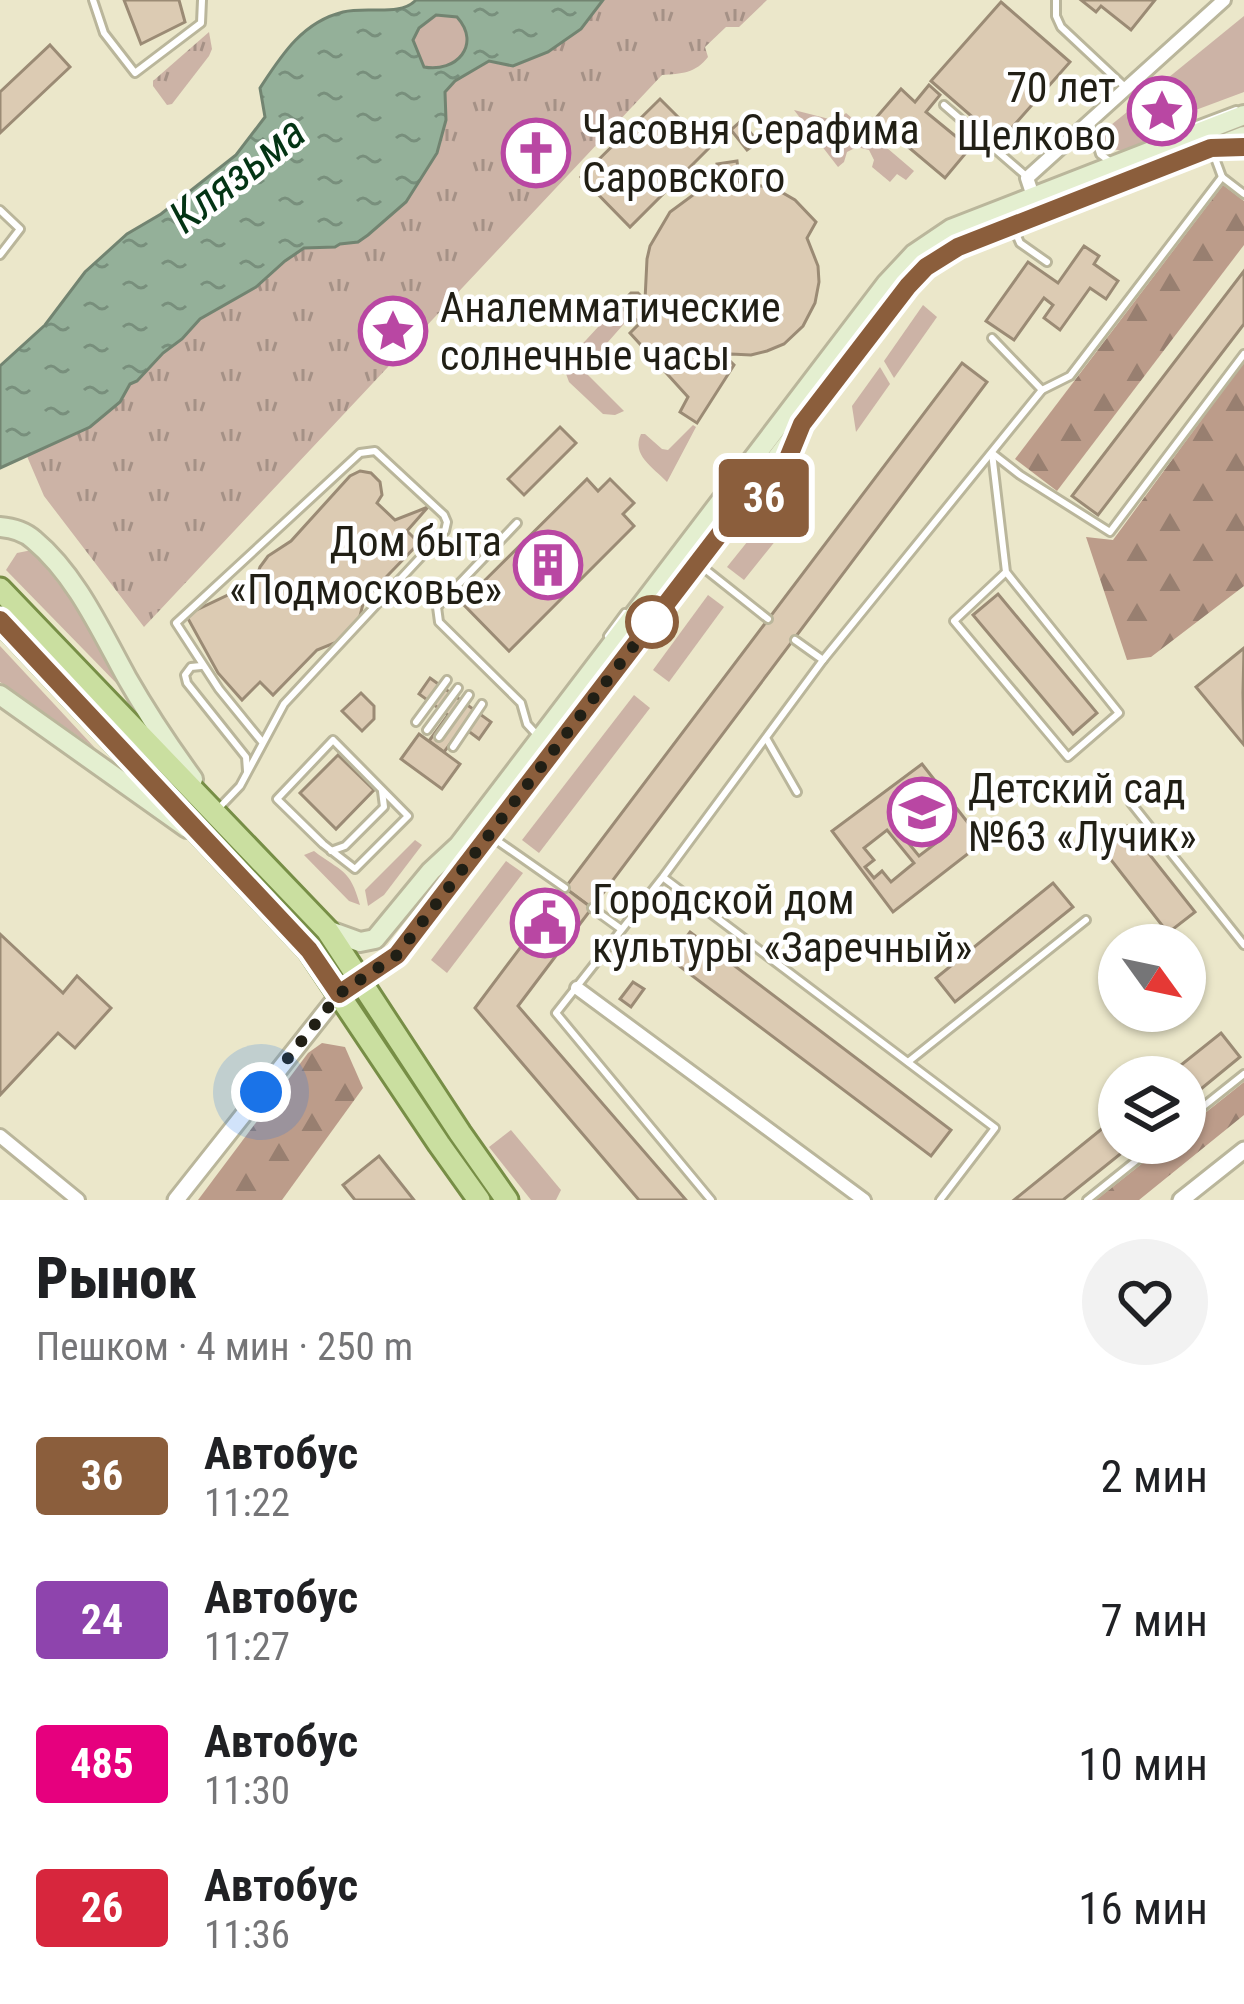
<!DOCTYPE html>
<html lang="ru">
<head>
<meta charset="utf-8">
<style>
  :root { --surface:#fff; --page:#f2f2f2; --text:#202124; --muted:#757577 }
  body { margin:0; font-family:"Roboto Condensed",sans-serif; background:var(--page); color:var(--text); height:100vh; display:flex; flex-direction:column; font-size:45px; white-space:nowrap }
  * { box-sizing:border-box; margin:0 }
  p { font-size:39px; color:var(--muted) }
  .icon { flex:none; width:66px; height:66px; fill:none; stroke:currentColor; stroke-width:2; stroke-linecap:round; stroke-linejoin:round }
  .map { position:relative; height:1200px; overflow:hidden }
  .panel { display:flex; flex-direction:column; background:var(--surface); flex:1 }
  .panel>* { flex:none }
  .badge { padding:0 24px; border-radius:9px; font-size:42px; line-height:78px }
  .needle { width:78px; rotate:123deg }
  .buttons { position:absolute; left:1098px; top:924px; display:grid; gap:24px }
  .buttons a { display:grid; place-items:center; width:108px; height:108px; border-radius:50%; background:var(--surface); box-shadow:0 3px 9px #0004; font-size:60px }
  .you { position:absolute; width:60px; height:60px; margin:-30px; border:9px solid #fff; border-radius:50%; background:#1a73e8; box-shadow:0 0 0 18px #1a73e833 }
  .map>.badge { position:absolute; translate:-50% -50%; box-shadow:0 0 0 6px #fff }
  .round { display:grid; place-items:center; flex:none; width:126px; height:126px; border-radius:63px; background:var(--page) }
  .head { display:flex; align-items:center; justify-content:space-between; height:204px; padding:0 36px }
  h1 { font-size:57px; font-weight:800; line-height:90px }
  ul { padding:0; list-style:none }
  li { display:flex; align-items:center; gap:36px; height:144px; padding:0 36px }
  li div { flex:1 }
  li b { display:block; font-size:45px }
  li em { font-style:normal }
  li .badge { min-width:132px; font-weight:700; text-align:center }
  .map>svg:first-child { display:block }
  .grass { fill:#ccb3a6 }
  .forest { fill:url(#forest-firs) }
  .park { fill:url(#park-tufts) }
  .water { fill:url(#water-ripples); stroke:#728471; stroke-width:3; fill-rule:evenodd }
  .building { fill:#dccbb3; stroke:#9b8b75; stroke-width:3; fill-rule:evenodd }
  .lines { fill:none; stroke-linecap:round; stroke-linejoin:round }
  .service-casing { stroke:#bab69b; stroke-width:12 }
  .minor-casing { stroke:#bab69b; stroke-width:18 }
  .tertiary-casing { stroke:#bab69b; stroke-width:21 }
  .secondary-casing { stroke:#bab69b; stroke-width:24 }
  .primary-casing { stroke:#778e46; stroke-width:27 }
  .service { stroke:#fff; stroke-width:6 }
  .minor { stroke:#fff; stroke-width:12 }
  .tertiary { stroke:#fff; stroke-width:15 }
  .secondary { stroke:#e4efd0; stroke-width:18 }
  .primary { stroke:#cadfa0; stroke-width:21 }
  .line-casing { stroke:#fff; stroke-width:27 }
  .line { stroke:#8b5e3c; stroke-width:18 }
  .walk { stroke:#211f15; stroke-width:12; stroke-dasharray:0 21.6 }
  .stop-dot { fill:#fff; stroke:#8b5e3c; stroke-width:6 }
  .labels { text-anchor:middle; stroke-width:9; stroke-linejoin:round; paint-order:stroke }
  .poi-label { font-size:42px; fill:#211f15; stroke:#fff; text-anchor:start }
  .water-label { font-size:45px; font-style:italic; fill:#033414; stroke:#fff }
</style>
</head>
<body>
<div class="map">
<svg width="1244" height="1200" viewBox="0 0 1244 1200">
  <defs>
    <pattern id="forest-firs" width="22" height="20" patternUnits="userSpaceOnUse" patternTransform="scale(3)"><rect width="22" height="20" fill="#bc9c8a"/><path d="M5 1l3.5 6h-7zM16 11l3.5 6h-7z" fill="#987f70"/></pattern>
    <pattern id="park-tufts" width="24" height="20" patternUnits="userSpaceOnUse" patternTransform="scale(3)"><rect width="24" height="20" fill="#ccb3a6"/><path d="M3 7l-1-3M5 7V3M7 7l1-3M15 17l-1-3M17 17v-4M19 17l1-3" fill="none" stroke="#a59186"/></pattern>
    <pattern id="water-ripples" width="26" height="14" patternUnits="userSpaceOnUse" patternTransform="scale(3)"><rect width="26" height="14" fill="#94b099"/><path d="M2 4q2-2 4 0t4 0M15 11q2-2 4 0t4 0" fill="none" stroke="#788f7c"/></pattern>
  </defs>
  <rect width="100%" height="100%" fill="#ebe7ca"/>
  <!-- grass -->
  <g class="grass">
    <path d="M436 15 457 17C482 45 456 73 424 67L413 39 419 28Z"/>
    <path d="M1244 16V92L1193 111 1163 82Z"/>
    <path d="M1158 87 1191 119 1132 148 1123 151 1107 148 1103 139 1111 125Z"/>
    <path d="M794 110 837 121 846 113 914 171 906 180 897 174 890 182 872 167 874 160 869 150 857 147 847 152 844 162 838 167Z"/>
    <path d="M622 301 624 310 630 317 585 368 587 374 624 411 615 415 603 414 569 382 565 371 575 352Z"/>
    <path d="M923 305 937 317 894 378 884 361Z"/>
    <path d="M880 367 890 384 856 432 852 406Z"/>
    <path d="M693 425 696 427 667 482C653 467 631 455 641 434H645L662 449 668 450Z"/>
    <path d="M768 516 785 529 744 580 727 567Z"/>
    <path d="M32 550 73 602 124 691 6 570 17 553Z"/>
    <path d="M708 595 724 607 669 682 653 670Z"/>
    <path d="M0 646 95 748 0 682Z"/>
    <path d="M634 695 650 708 539 853 522 840Z"/>
    <path d="M415 840 422 845 384 895 368 906 365 890Z"/>
    <path d="M314 851C341 872 350 868 360 905L349 901 304 855Z"/>
    <path d="M506 861 523 873 447 973 431 960Z"/>
    <path d="M511 1130 561 1190 556 1200H531L489 1147Z"/>
  </g>
  <!-- forest -->
  <g class="forest">
    <path d="M1223 185 1244 201V245L1057 491 1015 459Z"/>
    <path d="M1244 362V586L1151 657 1127 660 1086 537 1113 540Z"/>
    <path d="M322 1043 345 1047 363 1088 282 1200H198L308 1053Z"/>
    <path d="M1244 1082V1115L1139 1200H1096L1168 1143H1185V1129Z"/>
  </g>
  <!-- park -->
  <g class="park">
    <path d="M603 0H767L739 27H726L705 47 708 57C696 73 681 74 662 75L144 627 44 496 26 454 90 427 120 402 130 384 137 381 163 353 182 339 200 319 256 287 285 261 305 248 335 247 339 244 358 242 406 202 437 153 446 120 445 92 455 81 489 61 513 66 529 59 581 29Z"/>
    <path d="M209 32 212 49 209 56 172 104 167 105 153 86V81Z"/>
  </g>
  <!-- water -->
  <path class="water" d="M416 0H603L581 29 548 52 513 66 489 61 455 81 445 92 446 120 437 153 406 202 368 235 358 242 340 244 335 247 304 248 285 261 256 287 200 319 182 339 163 353 137 381 130 384 120 402 90 427 0 468V366L45 325 85 272 127 234 161 214 236 155 265 117 260 88C281 56 302 22 343 12 368 6 400 17 416 0ZM436 15 457 17C482 45 456 73 424 67L413 40 419 28Z"/>
  <!-- building -->
  <g class="building">
    <path d="M124 0H179L185 22 141 44Z"/>
    <path d="M1081 0H1155L1131 30 1101 6 1096 12Z"/>
    <path d="M1001 2 1070 62 1000 141 931 81Z"/>
    <path d="M50 45 70 67 0 133V92Z"/>
    <path d="M929 85 940 95 926 112 970 148 945 178 875 119 901 89 915 102Z"/>
    <path d="M660 99 709 148 630 227 581 177Z"/>
    <path d="M741 121 758 142 747 150 731 130Z"/>
    <circle cx="536" cy="155" r="15"/>
    <path d="M737 161 739 179 720 182 717 164Z"/>
    <path d="M741 182 776 189 795 200 816 222 807 238 818 266 819 282 815 303 803 326 784 344 767 351 751 355 731 354 727 358 734 365 697 423 680 412 688 397 630 333 640 323 624 310 623 301 631 293H638L645 300 647 259 650 246 670 212 697 192 718 184Z"/>
    <path d="M1084 246 1099 256 1094 264 1118 281 1106 299 1090 288 1060 330 1044 318 1053 305 1044 298 1014 340 986 321 1028 262 1058 283Z"/>
    <path d="M1244 271V324L1098 515 1072 496Z"/>
    <path d="M962 363 987 382 592 908 565 888Z"/>
    <path d="M560 427 576 443 524 495 508 479Z"/>
    <path d="M360 471 371 473 380 482 382 495 377 503 395 520 428 507 407 531 419 543 364 600 359 620 350 633 337 642 317 650 273 695 260 682 242 700 218 673 186 615 255 582 260 567 268 556 291 541 350 476Z"/>
    <path d="M587 479 598 491 610 479 634 503 623 514 634 526 509 651 462 603Z"/>
    <path d="M998 594 1097 713 1073 734 973 615Z"/>
    <path d="M1244 648 1243 693 1244 745 1196 687Z"/>
    <path d="M430 678 491 722 479 739 463 727 444 752 429 741 448 715 419 694Z"/>
    <path d="M361 693 374 706V719L362 731 342 711Z"/>
    <path d="M419 734 460 764 442 789 401 759Z"/>
    <path d="M338 755 374 790 336 829 300 793Z"/>
    <path d="M922 764 983 842 893 912 832 831ZM923 799 931 809 937 804 946 816 939 822 948 834 919 856 892 823ZM887 830 914 863 891 882 882 871 874 878 865 867 874 860 864 848Z"/>
    <path d="M1127 826 1195 912 1168 933 1101 847Z"/>
    <path d="M1053 883 1073 907 955 1002 936 978Z"/>
    <path d="M565 888 592 908 518 1006 686 1200H639L475 1008Z"/>
    <path d="M690 932 951 1130 931 1156 670 959Z"/>
    <path d="M0 934 63 993 77 976 111 1008 75 1048 58 1033 0 1095Z"/>
    <path d="M633 982 644 989 631 1007 620 999Z"/>
    <path d="M1221 1033 1240 1057 1185 1102V1077H1166Z"/>
    <path d="M1119 1115V1143H1134L1063 1200H1014Z"/>
    <path d="M379 1156 414 1200H355L343 1185Z"/>
  </g>
  <g class="lines">
    <defs>
      <g id="service">
        <path d="M93 0 104 33 135 73 201 23 202 0"/>
        <path d="M1056 0V16L1061 27 1126 88"/>
        <path d="M944 105 1025 175"/>
        <path d="M1091 124 1100 154 1112 163"/>
        <path d="M1170 135 1236 110"/>
        <path d="M1228 149 1244 147"/>
        <path d="M1212 150 1222 177 1244 194"/>
        <path d="M0 210 20 229 0 255"/>
        <path d="M1013 227 1020 243 1047 262"/>
        <path d="M992 338 1042 390"/>
        <path d="M992 453 1006 572 1119 713 1068 757 954 621 1006 572"/>
        <path d="M992 453 1020 475 1110 532 1244 354"/>
        <path d="M743 515C768 498 780 478 791 450"/>
        <path d="M517 523 437 607 439 622 521 703 527 724 538 736"/>
        <path d="M700 565 768 619"/>
        <path d="M608 636 625 613"/>
        <path d="M795 640 823 660"/>
        <path d="M201 666 191 667 185 675 187 683 246 757 247 771"/>
        <path d="M416 722 447 680"/>
        <path d="M427 730 458 688"/>
        <path d="M439 737 469 695"/>
        <path d="M766 738 797 792"/>
        <path d="M333 740 408 816 355 869 323 844 277 799Z"/>
        <path d="M453 747 482 704"/>
        <path d="M1131 803 1244 945"/>
        <path d="M217 810 240 786 284 704 445 531 447 522 444 515 375 451 360 453 176 623 219 689 263 743"/>
        <path d="M492 837 565 888"/>
        <path d="M331 851 345 846 384 807 382 791"/>
        <path d="M664 878 995 1128 940 1200"/>
        <path d="M592 908 621 929"/>
        <path d="M908 1062 1086 920"/>
        <path d="M1185 1121 1244 1074"/>
        <path d="M711 1200 556 1013 663 877 823 660 1042 390 1070 376 1222 177"/>
        <path d="M1087 1200 1158 1143"/>
      </g>
      <g id="minor">
        <path d="M1035 202 1027 178 1224 0"/>
        <path d="M577 988 864 1200"/>
        <path d="M0 1136 78 1200"/>
      </g>
      <g id="tertiary">
        <path d="M176 1200 339 994"/>
        <path d="M1181 1200 1244 1150"/>
      </g>
      <g id="secondary">
        <path d="M0 527C13 528 24 531 34 540 76 575 101 631 127 678 147 713 169 746 193 779"/>
        <path d="M0 695 187 828"/>
        <path d="M327 930 360 942 375 939 431 871 459 845 886 284 914 254 951 229 1244 115"/>
        <path d="M360 979 397 955 908 286 926 267 958 247 1244 136"/>
      </g>
      <g id="primary">
        <path d="M0 589 327 930 460 1133 507 1200"/>
        <path d="M0 620 309 950 439 1144 479 1200"/>
      </g>
    </defs>
    <!-- service casing -->
    <use href="#service" class="service-casing"/>
    <!-- minor casing -->
    <use href="#minor" class="minor-casing"/>
    <!-- tertiary casing -->
    <use href="#tertiary" class="tertiary-casing"/>
    <!-- secondary casing -->
    <use href="#secondary" class="secondary-casing"/>
    <!-- primary casing -->
    <use href="#primary" class="primary-casing"/>
    <!-- service -->
    <use href="#service" class="service"/>
    <!-- minor -->
    <use href="#minor" class="minor"/>
    <!-- tertiary -->
    <use href="#tertiary" class="tertiary"/>
    <!-- secondary -->
    <use href="#secondary" class="secondary"/>
    <!-- primary -->
    <use href="#primary" class="primary"/>
  </g>
  <g class="lines">
    <defs>
      <path id="line" d="M0 620 309 950 339 994 397 955 725 527 760 504 780 478 802 424 908 286 926 267 958 247 1211 148 1244 147"/>
    </defs>
    <!-- line casing -->
    <use href="#line" class="line-casing"/>
    <!-- line -->
    <use href="#line" class="line"/>
    <!-- walk -->
    <path class="walk" d="M261 1092 339 994 397 955 652 622"/>
  </g>
  <!-- icons -->
  <defs>
    <symbol id="sight-ring" viewBox="-11 -11 22 22"><circle r="9.5" fill="#fff" stroke="#b947a3" stroke-width="1.5"/><path d="M0-6L1.8-2.2L6-1.7L2.9 1.2L3.7 5.4L0 3.3L-3.7 5.4L-2.9 1.2L-6-1.7L-1.8-2.2Z" fill="#b947a3"/></symbol>
    <symbol id="church-ring" viewBox="-11 -11 22 22"><circle r="9.5" fill="#fff" stroke="#b947a3" stroke-width="1.5"/><path d="M-1.2-6h2.4v3.5h3.3v2.4h-3.3V6h-2.4V-.1h-3.3v-2.4h3.3Z" fill="#b947a3"/></symbol>
    <symbol id="building-ring" viewBox="-11 -11 22 22"><circle r="9.5" fill="#fff" stroke="#b947a3" stroke-width="1.5"/><path d="M-4-6H4V6H1V3H-1V6H-4ZM-2.5-4.3h1.7v1.8h-1.7ZM.8-4.3h1.7v1.8H.8ZM-2.5-1h1.7V.8h-1.7ZM.8-1h1.7V.8H.8Z" fill="#b947a3"/></symbol>
    <symbol id="school-ring" viewBox="-11 -11 22 22"><circle r="9.5" fill="#fff" stroke="#b947a3" stroke-width="1.5"/><path d="M0-5L7-2L0 1L-7-2ZM-4 1L0 2.5L4 1V4Q0 6-4 4Z" fill="#b947a3"/></symbol>
    <symbol id="civic-ring" viewBox="-11 -11 22 22"><circle r="9.5" fill="#fff" stroke="#b947a3" stroke-width="1.5"/><path d="M-.6-6.5H3V-4.5H.6V-3L4-1V1h2V6H-6V1h2V-1L-.6-3ZM-1.2 2.5V6h2.4V2.5Z" fill="#b947a3"/></symbol>
  </defs>
  <g fill-rule="evenodd">
    <use href="#sight-ring" x="1124" y="73" width="76" height="76"/>
    <use href="#church-ring" x="498" y="115" width="76" height="76"/>
    <use href="#sight-ring" x="355" y="293" width="76" height="76"/>
    <use href="#building-ring" x="510" y="527" width="76" height="76"/>
    <use href="#school-ring" x="884" y="774" width="76" height="76"/>
    <use href="#civic-ring" x="507" y="885" width="76" height="76"/>
  </g>
  <!-- markers -->
  <circle class="stop-dot" cx="652" cy="622" r="24"/>
  <g class="labels">
    <!-- poi labels -->
    <g class="poi-label">
      <text x="1116" y="102" text-anchor="end">70 лет<tspan x="1116" dy="48">Щелково</tspan></text>
      <text x="582" y="144">Часовня Серафима<tspan x="582" dy="48">Саровского</tspan></text>
      <text x="440" y="322">Аналемматические<tspan x="440" dy="48">солнечные часы</tspan></text>
      <text x="502" y="556" text-anchor="end">Дом быта<tspan x="502" dy="48">«Подмосковье»</tspan></text>
      <text x="968" y="803">Детский сад<tspan x="968" dy="48">№63 «Лучик»</tspan></text>
      <text x="592" y="914">Городской дом<tspan x="592" dy="48">культуры «Заречный»</tspan></text>
    </g>
    <!-- water labels -->
    <g class="water-label">
      <text transform="translate(237 174) rotate(-38)" y="16">Клязьма</text>
    </g>
  </g>
</svg>
<div class="buttons">
<a><svg class="needle" viewBox="-14 -14 28 28"><path d="M0-13l5 13h-10z" fill="#e53935"/><path d="M0 13l5-13h-10z" fill="#757577"/></svg></a>
<a><svg class="icon" aria-label="layers" viewBox="0 0 24 24"><path d="M12 4l9 5-9 5-9-5zM3 14l9 5 9-5"/></svg></a>
</div>
<div class="you" style="left:261px;top:1092px"></div>
<b class="badge" style="left:764px;top:498px;background:#8b5e3c;color:#fff">36</b>
</div>
<section class="panel">
<div class="head"><div><h1>Рынок</h1><p>Пешком · 4 мин · 250 m</p></div><a class="round"><svg class="icon" aria-label="heart" viewBox="0 0 24 24"><path d="M12 20l-8-8c-3-5 5-10 8-4 3-6 11-1 8 4z"/></svg></a></div>
<ul>
<li><span class="badge" style="background:#8b5e3c;color:#fff">36</span><div><b>Автобус</b><p>11:22</p></div><em>2 мин</em></li>
<li><span class="badge" style="background:#8e44ad;color:#fff">24</span><div><b>Автобус</b><p>11:27</p></div><em>7 мин</em></li>
<li><span class="badge" style="background:#e6007e;color:#fff">485</span><div><b>Автобус</b><p>11:30</p></div><em>10 мин</em></li>
<li><span class="badge" style="background:#d7263d;color:#fff">26</span><div><b>Автобус</b><p>11:36</p></div><em>16 мин</em></li>
</ul>
</section>
</body>
</html>
